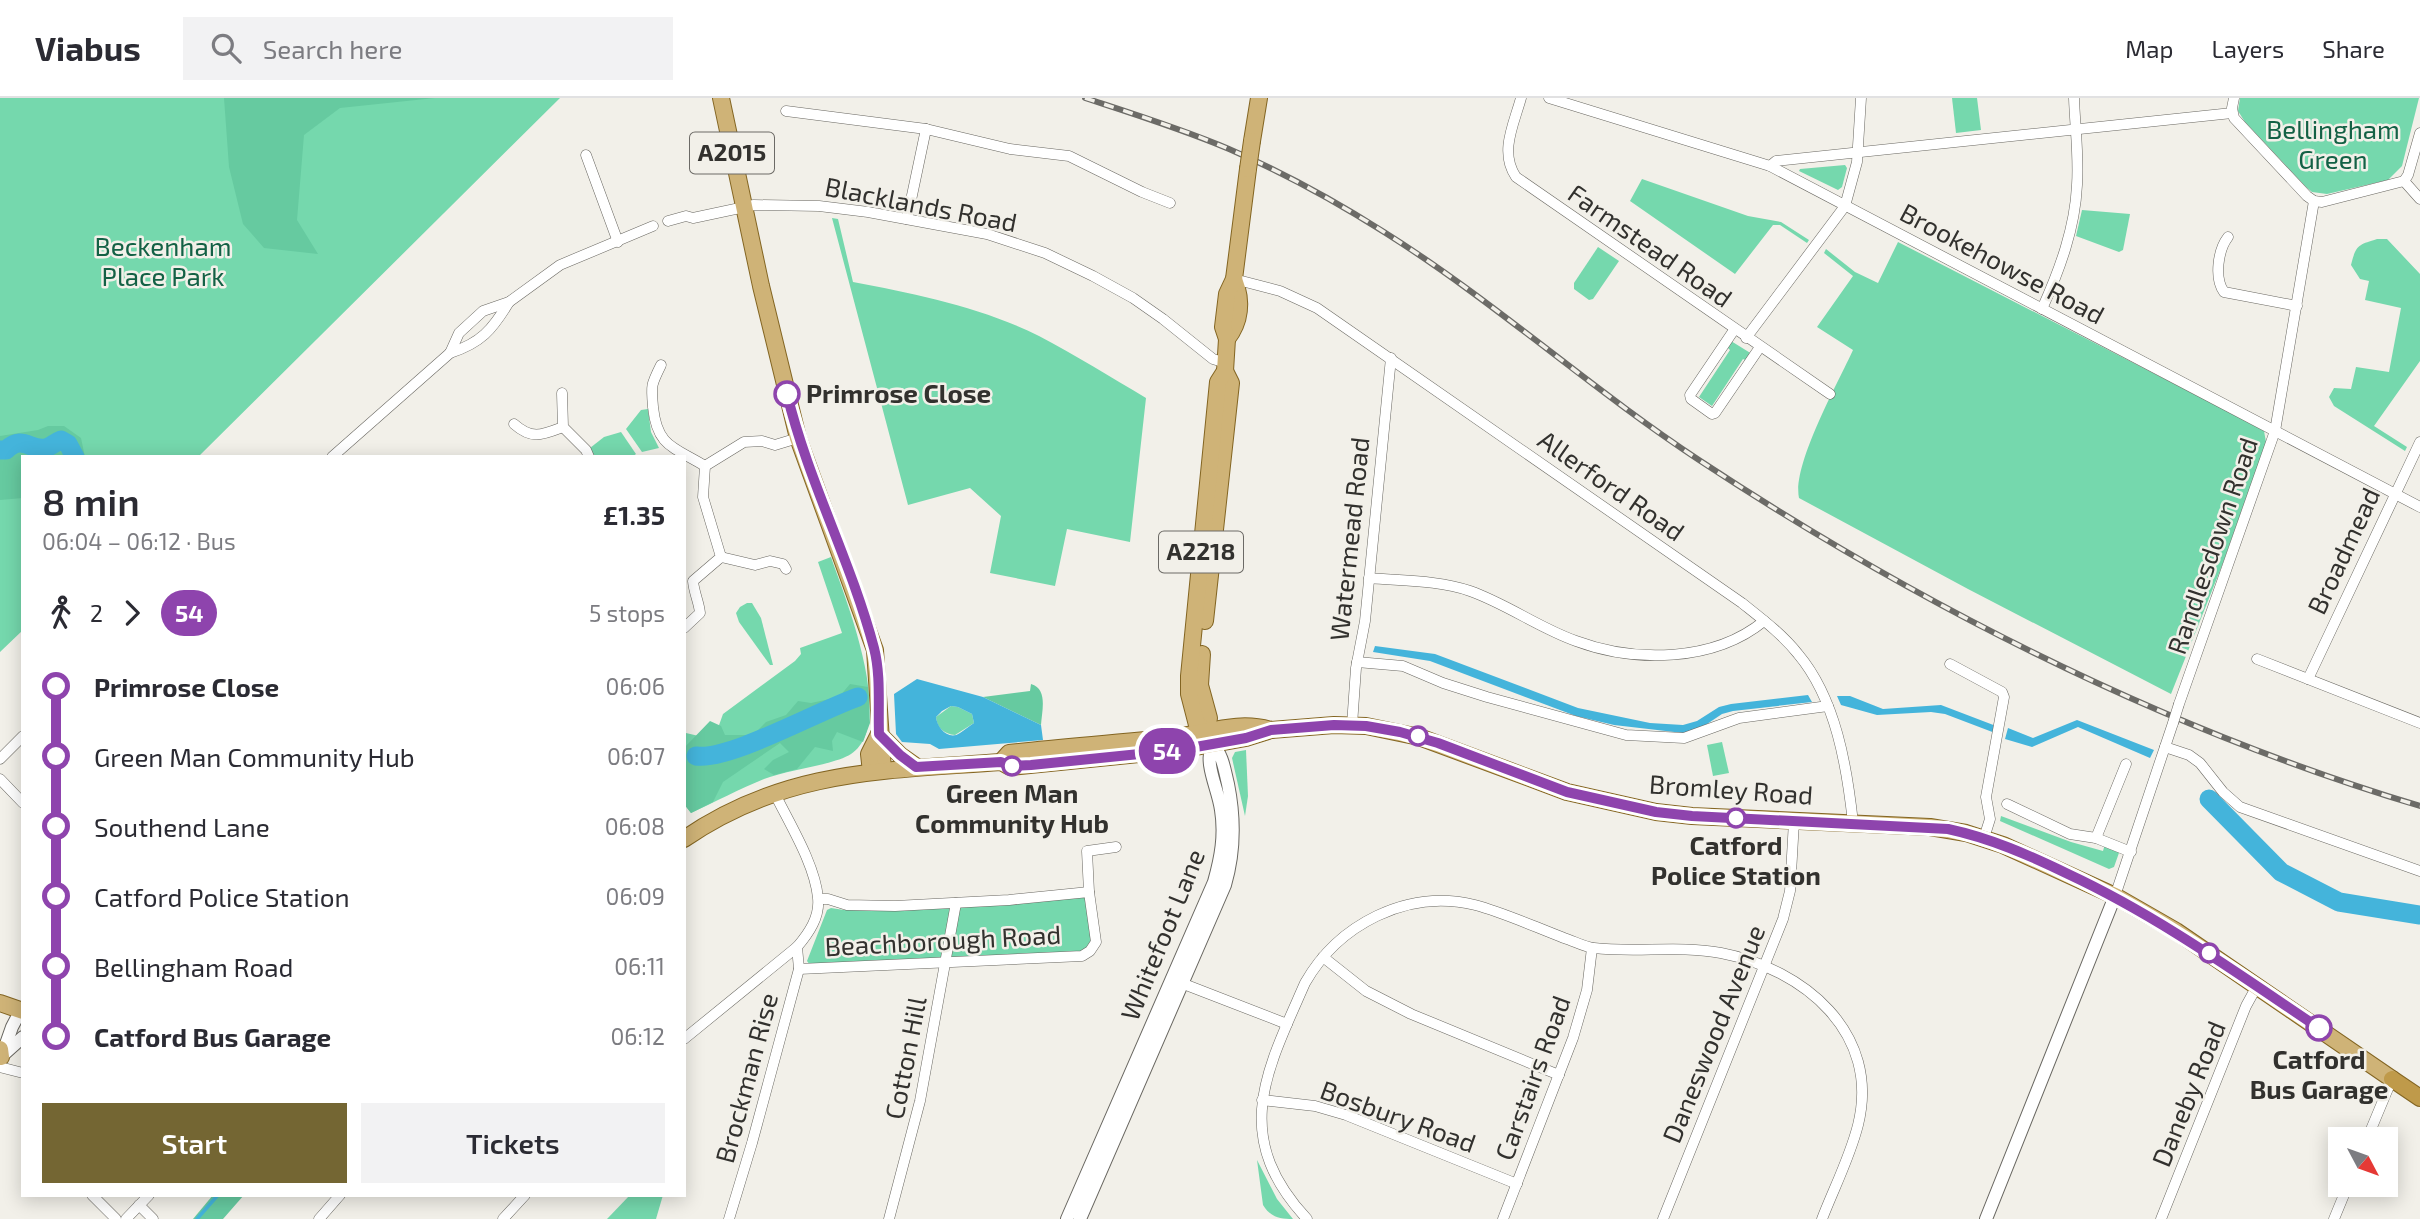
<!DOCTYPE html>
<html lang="en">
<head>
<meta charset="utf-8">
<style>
  :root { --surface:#fff; --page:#f2f2f3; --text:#2b2b33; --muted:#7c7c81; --line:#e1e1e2; --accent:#746633 }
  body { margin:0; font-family:"Exo 2",sans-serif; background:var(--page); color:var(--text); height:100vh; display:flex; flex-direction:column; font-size:26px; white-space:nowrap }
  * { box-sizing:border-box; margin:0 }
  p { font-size:23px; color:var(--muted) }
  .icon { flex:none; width:38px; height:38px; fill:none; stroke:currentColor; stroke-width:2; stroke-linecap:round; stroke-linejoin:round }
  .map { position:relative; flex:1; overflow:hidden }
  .side { position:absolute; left:21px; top:357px; width:665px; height:742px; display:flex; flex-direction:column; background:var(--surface); border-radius:0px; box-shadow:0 4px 18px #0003 }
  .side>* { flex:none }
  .badge { padding:0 14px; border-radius:23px; font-size:24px; line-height:46px }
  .needle { width:46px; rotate:131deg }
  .fabs { position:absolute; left:2328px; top:1029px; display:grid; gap:14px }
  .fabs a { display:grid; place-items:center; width:70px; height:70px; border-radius:0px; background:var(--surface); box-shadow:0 4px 18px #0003; font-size:35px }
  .map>.badge { position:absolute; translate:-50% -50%; box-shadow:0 0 0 4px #fff }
  .legs { display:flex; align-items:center; gap:10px; height:77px; padding:0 21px; font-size:23px }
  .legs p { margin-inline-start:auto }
  .summary { display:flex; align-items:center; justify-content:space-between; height:119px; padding:0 21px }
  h1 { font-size:38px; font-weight:600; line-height:52px }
  .action { display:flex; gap:14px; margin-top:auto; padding:14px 21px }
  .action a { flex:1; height:80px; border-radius:0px; background:var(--accent); color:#fff; font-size:28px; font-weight:600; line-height:80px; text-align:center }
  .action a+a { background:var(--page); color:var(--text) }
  ul { padding:0 21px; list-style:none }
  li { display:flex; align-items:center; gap:24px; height:70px; font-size:26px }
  li i { display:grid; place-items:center; width:10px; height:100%; margin:0 9px; background:currentColor }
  li i::after { content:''; width:18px; height:18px; margin:-9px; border:5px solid; border-radius:50%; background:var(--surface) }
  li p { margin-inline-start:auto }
  li:first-child i { background:linear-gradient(#0000 50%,currentColor 0) }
  li:last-child i { background:linear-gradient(currentColor 50%,#0000 0) }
  header { display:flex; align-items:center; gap:42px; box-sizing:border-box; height:98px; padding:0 35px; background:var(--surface); border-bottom:2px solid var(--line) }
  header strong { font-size:33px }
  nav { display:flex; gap:38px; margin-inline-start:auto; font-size:24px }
  .search { width:490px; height:63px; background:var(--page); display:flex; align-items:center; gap:18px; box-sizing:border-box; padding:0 24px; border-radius:0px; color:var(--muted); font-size:26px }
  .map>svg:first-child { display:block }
  .green { fill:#75d8ad }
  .forest { fill:#66caa0 }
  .water { fill:#44b4db; fill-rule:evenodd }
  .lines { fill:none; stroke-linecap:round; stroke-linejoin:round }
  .stream { stroke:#44b4db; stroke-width:3.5 }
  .river { stroke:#44b4db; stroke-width:19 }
  .minor-casing { stroke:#696761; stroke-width:11 }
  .tertiary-casing { stroke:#696761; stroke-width:14 }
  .primary-casing { stroke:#836522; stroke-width:18 }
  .trunk-casing { stroke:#836522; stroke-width:18 }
  .minor { stroke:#fff; stroke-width:10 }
  .tertiary { stroke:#fff; stroke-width:12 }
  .primary { stroke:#cfb377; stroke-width:16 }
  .trunk { stroke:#bf9a4a; stroke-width:16 }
  .rail-casing { stroke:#6c6b67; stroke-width:6 }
  .rail { stroke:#f2f0e9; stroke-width:3.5; stroke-dasharray:10; stroke-linecap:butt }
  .minor-bridge-casing { stroke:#696761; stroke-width:11; stroke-linecap:butt }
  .primary-bridge-casing { stroke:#836522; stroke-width:18; stroke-linecap:butt }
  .minor-bridge { stroke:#fff; stroke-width:10 }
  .primary-bridge { stroke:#cfb377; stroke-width:16 }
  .line-1-casing { stroke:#fff; stroke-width:16 }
  .line-1 { stroke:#8e44ad; stroke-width:10 }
  .stop-1-dot { fill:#fff; stroke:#8e44ad; stroke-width:3.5 }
  .labels { text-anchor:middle; stroke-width:5; stroke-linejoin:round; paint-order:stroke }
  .shield { fill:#f2f0e9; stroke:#6c6a66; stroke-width:2 }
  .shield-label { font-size:24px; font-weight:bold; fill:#32312e }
  .park-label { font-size:26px; fill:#136145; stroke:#f2f0e9 }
  .street-label { font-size:26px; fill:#32312e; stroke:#f2f0e9 }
  .stop-label { font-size:26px; font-weight:bold; fill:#32312e; stroke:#f2f0e9 }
</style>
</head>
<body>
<header>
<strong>Viabus</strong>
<div class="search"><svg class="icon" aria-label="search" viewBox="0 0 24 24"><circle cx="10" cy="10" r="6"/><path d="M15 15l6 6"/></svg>Search here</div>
<nav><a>Map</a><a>Layers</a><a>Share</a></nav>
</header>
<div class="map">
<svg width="2420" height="1121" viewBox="0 0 2420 1121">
  <rect width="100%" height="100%" fill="#f2f0e9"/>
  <!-- green -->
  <g class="green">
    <path d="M0 0H560L198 359H23V532L0 554Z"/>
    <path d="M1952 0H1977L1981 32 1956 35Z"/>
    <path d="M2240 0H2419L2402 68 2388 82 2327 96 2312 94 2306 89 2245 24 2238 13Z"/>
    <path d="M1845 67 1847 70 1842 89 1838 92 1799 73 1800 71Z"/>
    <path d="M1642 81 1748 118 1781 124 1809 142 1807 145 1780 127H1773L1735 176 1630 103Z"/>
    <path d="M2082 112 2130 116 2123 152 2119 154 2076 138Z"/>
    <path d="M832 120 838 121 853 184C916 196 981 209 1039 238 1075 257 1111 279 1146 300L1130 444 1067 431 1055 488 990 475 1001 418 970 390 908 407Z"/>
    <path d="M2377 141H2387L2420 176V263L2374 328 2407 349 2405 353 2334 308 2329 299 2334 290 2351 291 2356 269 2389 274 2401 210 2365 202 2369 183 2360 181 2351 167C2356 147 2358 147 2377 141Z"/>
    <path d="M1898 144 2221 310 2264 333 2266 344 2223 465 2171 596 1968 491 1799 400C1792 367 1838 285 1853 252L1817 229 1853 178 1824 155 1826 151 1855 174 1878 185Z"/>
    <path d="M1598 149 1619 163 1593 201 1589 202 1574 191V185Z"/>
    <path d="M1731 243 1752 256 1747 263 1743 261 1712 308 1699 299 1730 252 1727 249Z"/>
    <path d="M648 311 651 334 659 350 642 354 626 331 641 312Z"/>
    <path d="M621 334 636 356 632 359H595L590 350 604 339Z"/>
    <path d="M831 459C845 500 897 626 851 656 834 667 787 672 764 681 739 691 715 704 691 715L684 706V637L686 635 703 639 718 630 723 616 795 563 801 556 800 550 842 535 818 464Z"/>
    <path d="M747 505H752L761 520 773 567H770L739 524 736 515 740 509Z"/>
    <path d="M951 608 958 609 972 616 974 625 955 637C944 636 937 630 936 619Z"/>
    <path d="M1722 644 1729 675 1713 678 1707 647Z"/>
    <path d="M1246 652 1248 698 1245 718 1232 660 1235 654Z"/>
    <path d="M2001 718 2071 744 2103 753 2105 746 2120 752 2114 769 2109 771 2000 723Z"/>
    <path d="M1083 798 1087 800 1092 842 1091 847 1083 853 810 867 807 863 827 812 831 810 844 812 940 810Z"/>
    <path d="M1257 1062 1277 1101 1293 1121C1280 1121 1270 1119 1263 1107Z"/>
    <path d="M630 1097H663L656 1121H607Z"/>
  </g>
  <!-- forest -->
  <g class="forest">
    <path d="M224 0H435L340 10 304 37 297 122 318 156 264 150 243 126 229 69Z"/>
    <path d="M48 328H64L81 340 85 359H23V400L0 402V338L38 332Z"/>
    <path d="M850 586 868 589 870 625 863 644 837 634 832 643 833 653 815 649 797 671 774 677 764 671 773 662 789 654 780 645 723 684 713 704 691 715 684 706V650L710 623 721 628 725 637H753L766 624 786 617 798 603 811 605 839 599Z"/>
    <path d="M1031 586C1048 591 1042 612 1041 627L983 599 1030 593Z"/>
    <path d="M213 1097H244L223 1121H193Z"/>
  </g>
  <!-- water -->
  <g class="water">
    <path d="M1375 548 1435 556 1578 610 1650 625 1683 627 1697 623 1719 609 1731 606 1808 597 1812 604 1733 613 1722 616 1701 630 1683 635 1614 627 1576 618 1430 563 1373 554Z"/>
    <path d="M917 581 983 599 1041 627 1043 642 939 651 930 646 902 644 896 636 894 596ZM951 608 958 609 972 616 974 625C969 628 965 632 960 635 949 643 937 630 936 619L942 613Z"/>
    <path d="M1837 598H1850L1883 611 1941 607 1996 628 1995 635 1945 616 1931 614 1877 617 1841 607Z"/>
    <path d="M2077 622 2154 652 2150 660 2078 629 2032 649 2005 641 2008 630 2033 640Z"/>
  </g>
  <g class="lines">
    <!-- stream -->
    <path class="stream" d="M197 1121 218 1097"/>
    <!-- river -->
    <g class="river">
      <path d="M0 352H6C23 336 30 353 45 350 51 349 55 344 61 342L68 346 75 359"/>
      <path d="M696 658C729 663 820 612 858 599"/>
      <path d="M2209 701 2281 774 2339 804 2420 817"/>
    </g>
    <defs>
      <g id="minor">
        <path d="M1521 0C1514 26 1499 54 1516 79L1830 296"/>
        <path d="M1549 0 1770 68 2420 409"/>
        <path d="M2234 0 2232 10 2234 20 2307 98 2314 103 2322 104 2404 83 2408 77 2420 35"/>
        <path d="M786 13 926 31 1010 51 1069 58 1142 94 1170 105"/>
        <path d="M586 57 618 144"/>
        <path d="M1770 68 1776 63 2232 15"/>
        <path d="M2404 83 2420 101"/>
        <path d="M907 121 926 31"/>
        <path d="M668 123 686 118 693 120 754 107 819 108 868 114 987 136 1045 155 1093 178 1133 200 1163 221 1213 261 1226 265"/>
        <path d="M2228 139C2218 152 2214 180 2224 194L2297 208"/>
        <path d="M1234 181 1280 193 1317 210 1742 505C1762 521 1782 536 1798 556 1836 601 1847 669 1853 725"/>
        <path d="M2042 211C2060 171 2075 130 2077 87 2079 58 2075 29 2074 0"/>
        <path d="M1734 232 1690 297 1691 301 1712 316 1715 315 1760 249"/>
        <path d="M1746 240 1845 108 1857 64 1861 0"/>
        <path d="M450 255 459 235 483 213 509 204 560 167 653 128"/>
        <path d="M661 267C651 287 651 287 653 309 657 349 674 349 705 368"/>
        <path d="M562 295 563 329 586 352 589 359"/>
        <path d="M514 326C532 342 542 337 563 329"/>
        <path d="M332 359 450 255C481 245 492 232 509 204"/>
        <path d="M705 368 744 344 762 343 775 347 798 340"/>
        <path d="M721 459 755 467 770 463 783 466 786 471"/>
        <path d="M1369 480C1401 483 1438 482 1470 493 1507 506 1539 530 1576 543 1635 565 1714 564 1764 523"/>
        <path d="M684 530 700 515C699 504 694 495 693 483L721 459 703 399 705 368"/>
        <path d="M2257 561 2420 625"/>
        <path d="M1357 564 1403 568 1443 585 1487 599 1626 637 1684 640 1739 620 1828 608"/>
        <path d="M1950 566 2002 594 2004 599 1986 699 1990 721 1984 740"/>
        <path d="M2308 581 2420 344"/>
        <path d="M2179 606 2275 333 2314 103"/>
        <path d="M1352 627 1356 570 1365 523 1391 260"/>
        <path d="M2165 649 2189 657 2200 665 2223 694 2240 709 2420 773"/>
        <path d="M0 661 23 638"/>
        <path d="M0 681 23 705"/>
        <path d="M2007 706 2070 736 2096 740 2131 754"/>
        <path d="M2096 740 2126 666"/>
        <path d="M1089 794 1087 753 1116 749"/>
        <path d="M2115 798 2173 625"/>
        <path d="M1323 859 1366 893 1411 916 1559 977"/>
        <path d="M799 871 1082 858 1090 853 1096 844 1089 794 1009 802 895 808 847 807 828 801H819"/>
        <path d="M1176 883 1287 926"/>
        <path d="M684 941 797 849C809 835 820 819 818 800 815 766 789 725 774 694"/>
        <path d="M0 969 23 975"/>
        <path d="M1262 1002 1315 1008 1346 1017 1517 1086"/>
        <path d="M2367 1041 2392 981"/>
        <path d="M92 1097 116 1121"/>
        <path d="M139 1107 153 1121"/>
        <path d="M126 1121 149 1097"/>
        <path d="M319 1121 340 1097"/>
        <path d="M503 1121 525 1097"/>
        <path d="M729 1121 752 1045 799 871 797 849"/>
        <path d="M889 1121 920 1003 956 805"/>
        <path d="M1307 1121C1230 1038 1266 974 1305 885 1338 827 1407 790 1475 807 1505 815 1535 829 1564 840 1574 843 1584 849 1594 850 1636 855 1679 847 1721 855 1804 871 1881 935 1858 1027 1850 1059 1834 1090 1822 1121"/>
        <path d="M1503 1121 1573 940 1587 892 1592 850"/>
        <path d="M1663 1121 1783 821 1790 793 1794 723"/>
        <path d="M2161 1121 2246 908 2257 888"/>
        <path d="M2334 1121 2348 1087"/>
      </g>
      <g id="tertiary">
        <path d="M4 956 23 939"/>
        <path d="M1 960 12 929 21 912"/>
        <path d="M1067 1121 1214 784C1221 759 1225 737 1221 712 1218 690 1204 667 1212 646 1223 657 1224 670 1228 686 1235 721 1235 753 1225 787L1080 1121"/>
        <path d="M1986 1121 2115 798"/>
      </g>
      <g id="primary">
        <path d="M721 0 761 188 798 340 875 552 883 672"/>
        <path d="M1252 43 1259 0"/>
        <path d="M1227 241C1241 223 1242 202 1234 181"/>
        <path d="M1205 523 1231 285 1225 273"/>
        <path d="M1202 556 1200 587 1209 620 1206 632 1209 640"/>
        <path d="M1206 632 1197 627 1189 596V578L1218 284 1225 273 1227 241 1223 229 1227 196 1234 181 1248 71"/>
        <path d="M879 636 900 657 917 669"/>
        <path d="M1001 664 1009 655C1064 649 1120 645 1175 639 1208 635 1238 622 1271 632"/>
        <path d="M871 674 869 656 879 636"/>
        <path d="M684 741C786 671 884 673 1001 664L1010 669 1179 652 1246 640 1271 632 1334 627 1366 628 1419 639 1567 694 1656 714 1692 718 1930 729 1966 735 2003 747 2115 798 2176 833 2392 981"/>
        <path d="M0 905 23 913"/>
        <path d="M0 951 1 959"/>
      </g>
      <path id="trunk" d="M2392 981 2420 1000"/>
    </defs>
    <!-- minor casing -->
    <use href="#minor" class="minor-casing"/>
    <!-- tertiary casing -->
    <use href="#tertiary" class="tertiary-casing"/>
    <!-- primary casing -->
    <use href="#primary" class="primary-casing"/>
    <!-- trunk casing -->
    <use href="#trunk" class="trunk-casing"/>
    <!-- minor -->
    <use href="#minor" class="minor"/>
    <!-- tertiary -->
    <use href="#tertiary" class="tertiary"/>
    <!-- primary -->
    <use href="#primary" class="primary"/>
    <!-- trunk -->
    <use href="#trunk" class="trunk"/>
    <defs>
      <path id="rail" d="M1085 0C1134 16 1182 31 1229 51 1282 74 1335 103 1384 134 1494 203 1591 291 1699 362 1922 509 2164 631 2420 708"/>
    </defs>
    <!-- rail casing -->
    <use href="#rail" class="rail-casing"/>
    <!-- rail -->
    <use href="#rail" class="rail"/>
    <defs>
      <path id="minor-bridge" d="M2173 625 2179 606"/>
      <path id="primary-bridge" d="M1248 71 1252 43"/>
    </defs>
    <!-- minor-bridge casing -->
    <use href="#minor-bridge" class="minor-bridge-casing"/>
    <!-- primary-bridge casing -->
    <use href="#primary-bridge" class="primary-bridge-casing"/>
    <!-- minor-bridge -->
    <use href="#minor-bridge" class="minor-bridge"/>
    <!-- primary-bridge -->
    <use href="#primary-bridge" class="primary-bridge"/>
  </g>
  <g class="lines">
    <defs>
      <path id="line-1" d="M787 296C808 383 851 463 874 550 881 577 878 608 879 636L900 657 916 669 1001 664 1010 668 1031 667 1179 652 1246 640 1271 632 1334 627 1366 628 1400 634 1438 645 1567 694 1656 714 1692 718 1948 731C1990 740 2029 757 2068 776 2158 818 2237 875 2319 930"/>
    </defs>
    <!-- line-1 casing -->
    <use href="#line-1" class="line-1-casing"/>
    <!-- line-1 -->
    <use href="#line-1" class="line-1"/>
  </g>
  <!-- markers -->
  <g class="stop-1-dot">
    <circle cx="787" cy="296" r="12"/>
    <circle cx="1418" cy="638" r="9"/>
    <circle cx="1012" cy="668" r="9"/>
    <circle cx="1736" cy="720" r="9"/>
    <circle cx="2209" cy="855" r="9"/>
    <circle cx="2319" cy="930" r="12"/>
  </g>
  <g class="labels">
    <!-- shield labels -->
    <g class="shield">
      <rect x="690" y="34.5" width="84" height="41" rx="5"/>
      <rect x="1159" y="433.5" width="84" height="41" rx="5"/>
    </g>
    <g class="shield-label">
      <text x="732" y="63">A2015</text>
      <text x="1201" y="462">A2218</text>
    </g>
    <!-- park labels -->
    <g class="park-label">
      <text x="2333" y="41">Bellingham<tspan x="2333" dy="30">Green</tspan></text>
      <text x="163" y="158">Beckenham<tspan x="163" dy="30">Place Park</tspan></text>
    </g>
    <!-- street labels -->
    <g class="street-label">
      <text transform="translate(921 107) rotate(11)" y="9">Blacklands Road</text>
      <text transform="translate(1650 148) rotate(35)" y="9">Farmstead Road</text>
      <text transform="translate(2002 166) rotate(28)" y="9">Brookehowse Road</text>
      <text transform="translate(1611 388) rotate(35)" y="9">Allerford Road</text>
      <text transform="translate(1350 441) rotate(-84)" y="9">Watermead Road</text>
      <text transform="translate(2213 448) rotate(-71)" y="9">Randlesdown Road</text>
      <text transform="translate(2344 453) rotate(-65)" y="9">Broadmead</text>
      <text transform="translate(1731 692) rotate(4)" y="9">Bromley Road</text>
      <text transform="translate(1163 837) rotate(-68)" y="9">Whitefoot Lane</text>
      <text transform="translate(943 843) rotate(-3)" y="9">Beachborough Road</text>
      <text transform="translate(1714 936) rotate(-68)" y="9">Daneswood Avenue</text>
      <text transform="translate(906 960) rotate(-79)" y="9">Cotton Hill</text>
      <text transform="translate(747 980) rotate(-75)" y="9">Brockman Rise</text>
      <text transform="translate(1533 980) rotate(-70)" y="9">Carstairs Road</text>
      <text transform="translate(2189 996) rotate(-68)" y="9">Daneby Road</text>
      <text transform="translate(1398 1019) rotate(20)" y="9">Bosbury Road</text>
    </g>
    <!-- stop labels -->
    <g class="stop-label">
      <text x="806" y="305" text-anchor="start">Primrose Close</text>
      <text x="1012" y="705">Green Man<tspan x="1012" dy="30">Community Hub</tspan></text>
      <text x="1736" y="757">Catford<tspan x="1736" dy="30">Police Station</tspan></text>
      <text x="2319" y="971">Catford<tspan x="2319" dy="30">Bus Garage</tspan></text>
    </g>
  </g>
</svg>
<div class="fabs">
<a><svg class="needle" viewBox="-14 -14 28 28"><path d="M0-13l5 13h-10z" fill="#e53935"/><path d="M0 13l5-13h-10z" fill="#7c7c81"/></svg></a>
</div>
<b class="badge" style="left:1167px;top:653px;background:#8e44ad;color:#fff">54</b>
<section class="side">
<div class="summary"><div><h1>8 min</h1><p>06:04 – 06:12 · Bus</p></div><b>£1.35</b></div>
<div class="legs"><svg class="icon" aria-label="walk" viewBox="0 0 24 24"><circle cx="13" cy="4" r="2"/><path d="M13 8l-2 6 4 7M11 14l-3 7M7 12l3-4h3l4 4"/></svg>2<svg class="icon" aria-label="forward" viewBox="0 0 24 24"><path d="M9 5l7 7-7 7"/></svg><b class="badge" style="background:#8e44ad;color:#fff">54</b><p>5 stops</p></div>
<ul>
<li><i style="color:#8e44ad"></i><b>Primrose Close</b><p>06:06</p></li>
<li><i style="color:#8e44ad"></i><span>Green Man Community Hub</span><p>06:07</p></li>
<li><i style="color:#8e44ad"></i><span>Southend Lane</span><p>06:08</p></li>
<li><i style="color:#8e44ad"></i><span>Catford Police Station</span><p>06:09</p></li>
<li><i style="color:#8e44ad"></i><span>Bellingham Road</span><p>06:11</p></li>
<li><i style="color:#8e44ad"></i><b>Catford Bus Garage</b><p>06:12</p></li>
</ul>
<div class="action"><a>Start</a><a>Tickets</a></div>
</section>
</div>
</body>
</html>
